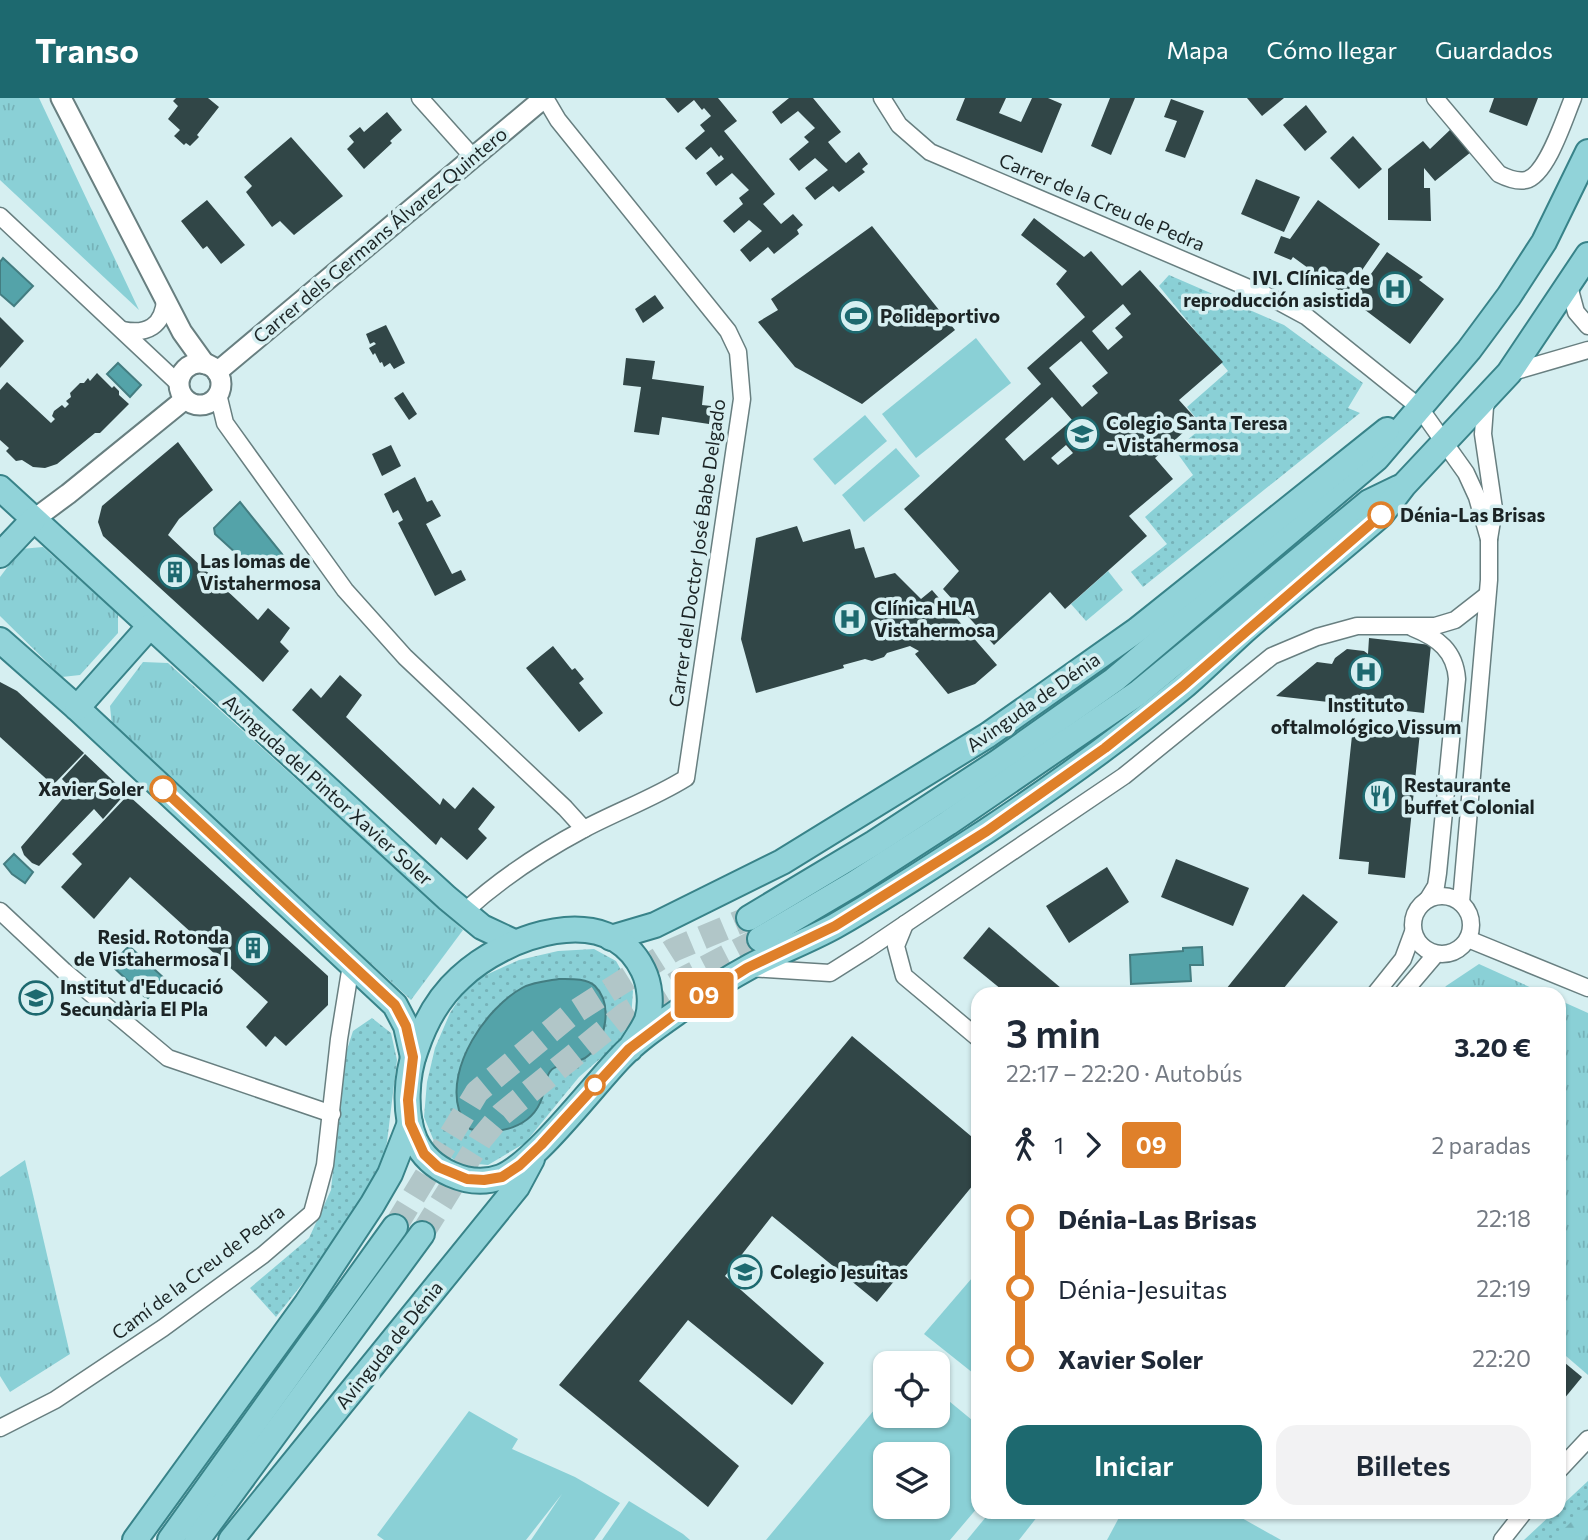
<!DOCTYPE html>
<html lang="es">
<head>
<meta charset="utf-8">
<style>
  :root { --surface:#fff; --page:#f2f2f3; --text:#1f2937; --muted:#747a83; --accent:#1d696f }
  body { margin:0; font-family:Commissioner,sans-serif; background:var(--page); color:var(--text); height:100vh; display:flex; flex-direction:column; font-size:26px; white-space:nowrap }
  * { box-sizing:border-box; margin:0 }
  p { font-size:23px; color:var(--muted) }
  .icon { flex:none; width:38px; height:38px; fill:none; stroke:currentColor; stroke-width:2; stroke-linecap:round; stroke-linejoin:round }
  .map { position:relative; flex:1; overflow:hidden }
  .side { position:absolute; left:971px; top:889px; width:595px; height:532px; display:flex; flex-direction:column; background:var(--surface); border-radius:21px; box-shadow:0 2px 5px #0004 }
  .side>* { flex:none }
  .badge { padding:0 14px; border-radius:5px; font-size:24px; line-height:46px }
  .fabs { position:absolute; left:873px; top:1253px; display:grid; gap:14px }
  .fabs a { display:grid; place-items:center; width:77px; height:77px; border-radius:14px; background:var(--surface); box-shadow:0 2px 5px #0004; font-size:35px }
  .map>.badge { position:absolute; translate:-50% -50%; box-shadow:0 0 0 4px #fff }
  .legs { display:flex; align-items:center; gap:10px; height:77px; padding:0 35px; font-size:23px }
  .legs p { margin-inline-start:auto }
  .summary { display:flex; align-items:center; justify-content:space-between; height:119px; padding:0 35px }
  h1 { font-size:38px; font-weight:600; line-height:52px }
  .primary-button { display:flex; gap:14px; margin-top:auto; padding:14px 35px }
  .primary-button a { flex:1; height:80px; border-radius:21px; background:var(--accent); color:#fff; font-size:28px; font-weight:600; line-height:80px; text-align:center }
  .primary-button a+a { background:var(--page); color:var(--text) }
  ul { padding:0 35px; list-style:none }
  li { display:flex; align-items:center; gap:24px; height:70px; font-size:26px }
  li i { display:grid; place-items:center; width:10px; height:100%; margin:0 9px; background:currentColor }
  li i::after { content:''; width:18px; height:18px; margin:-9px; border:5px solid; border-radius:50%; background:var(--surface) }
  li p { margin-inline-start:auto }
  li:first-child i { background:linear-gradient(#0000 50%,currentColor 0) }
  li:last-child i { background:linear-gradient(currentColor 50%,#0000 0) }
  header { display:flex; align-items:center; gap:42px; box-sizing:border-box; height:98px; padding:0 35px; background:var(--accent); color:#fff }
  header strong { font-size:33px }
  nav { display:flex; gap:38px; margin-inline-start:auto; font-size:24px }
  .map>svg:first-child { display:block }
  .grass { fill:url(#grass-dots) }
  .forest { fill:url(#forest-firs) }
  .park { fill:url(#park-tufts) }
  .pitch { fill:#8ad0d6; fill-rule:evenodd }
  .water { fill:#54a3a9; stroke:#437d81; stroke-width:2 }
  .building { fill:#314647; fill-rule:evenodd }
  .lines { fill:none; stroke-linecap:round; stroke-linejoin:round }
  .primary-tunnel { stroke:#b1c6c8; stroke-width:24; stroke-dasharray:24 12; stroke-linecap:butt }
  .minor-casing { stroke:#687f80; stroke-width:19 }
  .tertiary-casing { stroke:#687f80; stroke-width:23 }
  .primary-casing { stroke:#388389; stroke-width:28 }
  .minor { stroke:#fff; stroke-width:16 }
  .tertiary { stroke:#fff; stroke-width:19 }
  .primary { stroke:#91d3d9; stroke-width:24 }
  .line-1-casing { stroke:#fff; stroke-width:16 }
  .line-1 { stroke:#df802a; stroke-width:10 }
  .stop-1-dot { fill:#fff; stroke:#df802a; stroke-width:3.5 }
  .labels { text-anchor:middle; stroke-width:7; stroke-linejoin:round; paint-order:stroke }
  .street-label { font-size:19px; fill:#1b2425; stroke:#d6eff1 }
  .poi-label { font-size:19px; font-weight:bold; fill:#1b2425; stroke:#d6eff1; text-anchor:start }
  .stop-label { font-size:19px; font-weight:bold; fill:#1b2425; stroke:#d6eff1; text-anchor:start }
</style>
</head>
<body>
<header>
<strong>Transo</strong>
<nav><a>Mapa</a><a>Cómo llegar</a><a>Guardados</a></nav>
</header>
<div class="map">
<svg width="1588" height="1442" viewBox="0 0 1588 1442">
  <defs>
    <pattern id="grass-dots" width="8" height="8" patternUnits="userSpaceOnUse" patternTransform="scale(1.75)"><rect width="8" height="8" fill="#8ad0d6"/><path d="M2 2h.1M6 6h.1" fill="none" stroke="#76b2b8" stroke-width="1.8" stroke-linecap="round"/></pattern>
    <pattern id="forest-firs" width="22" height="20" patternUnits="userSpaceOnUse" patternTransform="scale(1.75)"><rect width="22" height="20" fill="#8ad0d6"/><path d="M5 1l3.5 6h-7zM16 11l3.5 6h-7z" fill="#76b2b8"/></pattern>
    <pattern id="park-tufts" width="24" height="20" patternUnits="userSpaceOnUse" patternTransform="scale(1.75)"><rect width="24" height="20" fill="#8ad0d6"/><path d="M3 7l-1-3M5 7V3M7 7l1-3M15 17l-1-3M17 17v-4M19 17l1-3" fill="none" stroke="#76b2b8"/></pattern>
  </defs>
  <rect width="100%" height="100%" fill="#d6eff1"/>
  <!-- grass -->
  <g class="grass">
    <path d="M1169 177 1284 227 1363 285 1348 310 1360 315 1143 489 1131 474 1167 446 1145 419 1193 377 1175 352 1203 329 1187 309 1228 273 1159 188Z"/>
    <path d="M594 851 616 863 633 893 631 921 618 945 579 979 525 1045 488 1067 457 1064 436 1048 424 1019 427 984 435 950 450 915 465 892 477 881 519 862 558 853Z"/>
    <path d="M372 920 391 935 397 962 387 1044 373 1097 276 1219 250 1190 309 1140 331 1092 344 961 353 933Z"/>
    <path d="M1588 1383V1442H1524L1554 1414H1559V1410Z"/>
  </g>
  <!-- forest -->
  <path class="forest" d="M1588 1407V1442H1553Z"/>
  <!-- park -->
  <g class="park">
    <path d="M0 0H39L139 212 0 82Z"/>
    <path d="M43 449 118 516V535L80 577 62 579 0 518V479L21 451Z"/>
    <path d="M1108 473 1123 492 1086 523 1071 506Z"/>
    <path d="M143 564 168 565 463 832 411 902 112 628 110 608Z"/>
    <path d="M1479 866 1545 896H1440L1446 888Z"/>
    <path d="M1559 902 1588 915V1277L1559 1252Z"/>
    <path d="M25 1062 70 1256 10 1294 0 1278V1079Z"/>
  </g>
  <!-- pitch -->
  <g class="pitch">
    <path d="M976 240 1011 285 916 360 882 316Z"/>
    <path d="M865 317 887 343 835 387 813 361Z"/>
    <path d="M896 350 920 378 864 424 842 397Z"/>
    <path d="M978 1173V1279L924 1236Z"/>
    <path d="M938 1294 978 1327V1409L950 1442H766L885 1299 886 1318H938ZM886 1356H938V1409H886Z"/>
    <path d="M469 1313 518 1341 512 1351 575 1379 620 1405 594 1442H531L562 1396 526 1442H384L377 1437Z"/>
    <path d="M629 1403 683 1436 690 1442H602Z"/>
    <path d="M990 1414H1041L1019 1442H967Z"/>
    <path d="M1122 1414H1231L1281 1442H1107Z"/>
  </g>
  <!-- water -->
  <g class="water">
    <path d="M3 160 33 188 14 208 0 196V164Z"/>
    <path d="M118 265 141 287 130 299 107 276Z"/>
    <path d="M240 404 282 456 284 461 280 470H267L260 464 252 469 250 468 215 436 214 430Z"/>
    <path d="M14 756 33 774 25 785 12 776 4 766Z"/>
    <path d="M129 848 165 881 147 901 111 867Z"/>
    <path d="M1202 849 1203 867H1190L1191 883 1131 886 1130 857 1183 853V850Z"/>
    <path d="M559 881C570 881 587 880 595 888 613 906 606 942 589 957 580 966 564 964 554 970 545 975 545 991 542 1000 532 1030 497 1038 470 1031 466 1025 461 1018 459 1012 446 969 486 910 522 890 533 884 547 883 559 881Z"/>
  </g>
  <!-- building -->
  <g class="building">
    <path d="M176 0H208L219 9 197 37 199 39 190 48 186 45 184 47 174 38 180 32 168 21 178 8 173 3Z"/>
    <path d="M665 0H718L737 23 724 33 775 96 763 106 781 126 793 116 803 127 797 132 799 136 774 156 768 149 750 164 740 152 762 133 749 122 734 135 723 123 743 106 739 100 749 92 732 75 716 88 706 75 724 61 721 57 719 59 711 49 696 62 685 50 705 33 700 27 711 18 704 10 702 12 694 2 678 15Z"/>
    <path d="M789 0H813L841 34 828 44 841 60 846 65 859 54 868 66 862 71 865 74 839 94 833 88 815 102 805 90 828 72 815 60 799 73 789 61 809 44 804 39 815 30 798 13 781 26 772 14Z"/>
    <path d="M965 0H1006L999 15 1021 24 1032 0H1048L1062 6 1042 55 956 22Z"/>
    <path d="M1110 0H1135L1111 57 1091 48Z"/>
    <path d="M1247 0H1284L1262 18Z"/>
    <path d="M1494 0H1538L1527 28 1489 14Z"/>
    <path d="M1171 1 1204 13 1185 60 1165 53 1177 23 1164 19Z"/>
    <path d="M1306 7 1327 34 1305 53 1283 27Z"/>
    <path d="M387 14 402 32 390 43 392 45 364 71 347 51 354 44 349 38 360 29 364 34Z"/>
    <path d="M1451 31 1471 54 1435 83 1424 70V90H1430L1431 123 1388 122V71L1423 43 1430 51Z"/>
    <path d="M1353 38 1382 71 1359 91 1330 60Z"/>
    <path d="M291 39 343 98 294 137 280 123 272 129 246 94 252 88 244 79Z"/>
    <path d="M1256 81 1300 99 1284 134 1241 116Z"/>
    <path d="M207 102 245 147 221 166 207 148 203 151 181 123Z"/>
    <path d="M1318 102 1380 146 1345 197 1293 159 1291 162 1274 155 1281 138 1290 141Z"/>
    <path d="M1034 120 1084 159 1091 153 1122 188 1140 172 1223 264 1179 302 1197 322 1155 360 1173 381 1129 418 1147 438 1065 511 1050 494 994 547 943 491 959 473 904 411 1041 286 1027 270 1085 219 1056 186 1067 173 1021 137ZM1123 206 1131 216 1115 230 1123 239 1108 252 1092 233ZM1081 243 1108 275 1092 288 1098 295 1082 309 1049 270ZM1052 299 1072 322 1024 363 1005 341ZM1066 347 1073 355 1058 367 1051 360Z"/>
    <path d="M872 128 955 232 862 306 795 269 758 224 778 212 771 201Z"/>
    <path d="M1387 154 1423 179 1419 182 1444 201 1410 246 1352 202Z"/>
    <path d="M655 197 664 210 643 225 635 211Z"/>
    <path d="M0 219 24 243 0 270Z"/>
    <path d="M386 227 405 265 394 271 390 265 384 269 382 264 380 265 375 255 373 257 369 250 376 246 374 244 370 246 366 236Z"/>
    <path d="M626 260 655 263 652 281 704 288 702 307 711 308 709 326 662 319 659 337 634 334 641 289 623 287Z"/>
    <path d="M97 275 112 290 114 288 119 293V297L129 306 100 335H95L57 366 45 370 33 369 22 362 16 363 6 353 9 350 0 342V292L7 284 51 325 55 321 52 318 54 313 62 307 65 310 69 306 66 303 71 299 70 295 80 285H84L88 280 90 283Z"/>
    <path d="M403 294 417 316 409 322 394 300Z"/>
    <path d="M178 344 213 392 179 421 168 437 258 522 268 510 290 530 280 544 289 553 263 584 103 438 98 424 102 408Z"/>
    <path d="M391 347 401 368 382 378 372 356Z"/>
    <path d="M415 379 427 404 432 402 441 418 426 426 452 476 461 472 466 482 435 498 398 425 403 422 398 412 393 415 384 396Z"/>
    <path d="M797 428 803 444 850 431 855 451 864 449 875 480 895 475 921 501 932 492 997 567 975 586 948 596 915 556 919 553 910 548 887 555 884 559 872 563 865 561 843 567 844 570 756 595 741 541 756 440Z"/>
    <path d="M1369 540 1431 547 1424 615 1276 598 1317 564 1332 566 1335 560 1347 551 1364 553 1368 556Z"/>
    <path d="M553 548 572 572 575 570 584 581 579 585 603 615 579 634 526 570Z"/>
    <path d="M340 577 362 597 346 619 440 707 443 700 455 711 473 689 495 709 478 731 487 740 467 762 441 739 436 747 292 612 311 590 321 600Z"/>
    <path d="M0 584 17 593 84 655 53 687 0 639Z"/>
    <path d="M1353 628 1420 634 1405 780 1368 776 1369 764 1339 761Z"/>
    <path d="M85 656 126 695 103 721 94 711 39 768 32 765 24 757 21 749 71 691 62 681Z"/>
    <path d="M128 697 328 878V907L286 948 275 938 266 949 246 929 268 904 130 779 94 821 61 789 82 766 72 756Z"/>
    <path d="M1176 761 1249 790 1233 828 1161 799Z"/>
    <path d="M1107 769 1129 804 1069 845 1046 808Z"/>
    <path d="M1303 796 1338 824 1279 896H1222Z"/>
    <path d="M989 829 1068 896H1007L963 860Z"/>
    <path d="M852 938 978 1044V1081L877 1204 772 1118 725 1178 824 1265 792 1307 688 1222 639 1283 739 1368 708 1409 559 1287Z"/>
    <path d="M1559 1260 1582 1279 1559 1307Z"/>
  </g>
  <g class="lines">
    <!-- primary-tunnel -->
    <g class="primary-tunnel">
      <path d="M395 1129 477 994 570 917 673 852 749 820"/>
      <path d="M422 1136 481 1041 502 1016 624 917 681 882 760 841"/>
    </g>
    <defs>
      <g id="minor">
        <path d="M420 0 472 58"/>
        <path d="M882 0 899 27 930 54 1270 199 1307 219 1419 309 1466 375 1477 399 1489 441"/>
        <path d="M1435 0 1499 76C1507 80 1517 84 1526 82 1547 77 1565 19 1573 0"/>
        <path d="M0 118 179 286"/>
        <path d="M1569 188 1576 214 1588 228"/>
        <path d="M123 232C147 237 163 228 165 202"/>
        <path d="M1509 275 1588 252"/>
        <path d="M218 296 225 325 345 492 405 559 565 710 584 731"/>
        <path d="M1413 530C1438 540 1455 553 1457 581L1438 775 1436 788 1428 801"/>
        <circle cx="1442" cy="827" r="29"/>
        <path d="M1461 804 1489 482V441L1494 411 1483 336 1485 309 1489 299"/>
        <path d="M0 813 64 873 168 960 332 1016"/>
        <path d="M464 814C500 781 541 754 584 731 618 713 654 700 686 680L742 301 738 254 728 233 558 22 545 0"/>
        <path d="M905 826 896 848 904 878 978 940"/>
        <path d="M1468 841 1588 890"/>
        <path d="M750 870 830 875 868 851 1124 678 1272 558 1317 539 1357 528H1435L1455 522 1487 497"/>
        <path d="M1375 896 1403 861 1413 834"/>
        <path d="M1402 896 1436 856"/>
        <path d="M0 1330 55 1302 163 1230 263 1157 312 1115 325 1067 339 941 351 867"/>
        <path d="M1559 1372 1588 1341"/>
        <path d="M1502 1442 1524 1414"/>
      </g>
      <g id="tertiary">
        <path d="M61 0 182 234 205 266"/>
        <circle cx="200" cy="286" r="21"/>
        <path d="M217 274 544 0"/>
        <path d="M33 422 68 396 185 301"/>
      </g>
      <g id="primary">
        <path d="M0 390 447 800 482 829 514 844"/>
        <path d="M0 457 33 422"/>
        <path d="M0 542 77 610 395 907 406 928 413 959"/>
        <path d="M77 610 149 529"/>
        <path d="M749 820 874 745 998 664 1114 582 1377 360 1469 252 1509 198 1544 144 1588 54"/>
        <path d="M611 840 655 827 782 764 988 637 1137 532 1387 332"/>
        <path d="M760 841 855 785 948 725 1138 595 1369 404 1398 390"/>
        <path d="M630 951C635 942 643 932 647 922 652 907 650 886 643 872 608 800 504 838 460 880 439 899 425 924 416 951 406 977 404 1016 415 1042 429 1072 469 1091 501 1079 533 1067 593 988 620 960 637 942 659 927 679 913 702 897 727 881 751 868 778 854 808 843 835 828 886 799 936 766 985 734 1053 689 1120 641 1183 589 1204 571 1224 551 1245 532 1290 493 1336 456 1381 417L1404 387 1509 275 1588 157"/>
        <path d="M135 1442 307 1205 372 1107 390 1076 410 1025"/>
        <path d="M170 1442 395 1129"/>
        <path d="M197 1442 422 1136"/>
        <path d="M231 1442 517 1089 532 1061"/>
      </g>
    </defs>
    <!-- minor casing -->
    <use href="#minor" class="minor-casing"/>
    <!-- tertiary casing -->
    <use href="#tertiary" class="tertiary-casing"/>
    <!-- primary casing -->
    <use href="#primary" class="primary-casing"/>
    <!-- minor -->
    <use href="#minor" class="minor"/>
    <!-- tertiary -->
    <use href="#tertiary" class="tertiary"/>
    <!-- primary -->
    <use href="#primary" class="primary"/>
  </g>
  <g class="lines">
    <defs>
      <path id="line-1" d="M163 691 395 907 406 928 413 959 408 1002 410 1025 424 1056 438 1069 467 1081 484 1082 502 1079 520 1067 541 1047 629 951 682 911 747 870 835 828 987 733 1105 650 1183 588 1381 417"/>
    </defs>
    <!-- line-1 casing -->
    <use href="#line-1" class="line-1-casing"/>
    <!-- line-1 -->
    <use href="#line-1" class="line-1"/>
  </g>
  <!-- icons -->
  <defs>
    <symbol id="hospital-ring" viewBox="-11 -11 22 22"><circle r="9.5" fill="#d6eff1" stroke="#1d696f" stroke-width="1.5"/><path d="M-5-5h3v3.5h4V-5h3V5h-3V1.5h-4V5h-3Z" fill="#1d696f"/></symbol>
    <symbol id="stadium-ring" viewBox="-11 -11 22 22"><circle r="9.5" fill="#d6eff1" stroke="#1d696f" stroke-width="1.5"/><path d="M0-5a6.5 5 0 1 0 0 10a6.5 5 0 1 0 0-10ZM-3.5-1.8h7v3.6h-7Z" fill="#1d696f"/></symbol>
    <symbol id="school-ring" viewBox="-11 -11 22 22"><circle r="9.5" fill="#d6eff1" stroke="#1d696f" stroke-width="1.5"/><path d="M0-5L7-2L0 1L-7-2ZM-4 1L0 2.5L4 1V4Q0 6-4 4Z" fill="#1d696f"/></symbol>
    <symbol id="building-ring" viewBox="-11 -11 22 22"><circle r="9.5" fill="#d6eff1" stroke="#1d696f" stroke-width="1.5"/><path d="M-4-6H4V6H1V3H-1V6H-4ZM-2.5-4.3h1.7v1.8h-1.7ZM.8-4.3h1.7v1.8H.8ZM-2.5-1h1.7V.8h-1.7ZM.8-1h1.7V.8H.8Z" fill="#1d696f"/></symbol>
    <symbol id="restaurant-ring" viewBox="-11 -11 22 22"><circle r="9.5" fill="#d6eff1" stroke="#1d696f" stroke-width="1.5"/><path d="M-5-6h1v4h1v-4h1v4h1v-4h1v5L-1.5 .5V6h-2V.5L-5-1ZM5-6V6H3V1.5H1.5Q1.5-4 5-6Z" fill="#1d696f"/></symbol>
  </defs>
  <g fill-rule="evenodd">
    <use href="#hospital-ring" x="1376" y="172" width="38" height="38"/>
    <use href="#stadium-ring" x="837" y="199" width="38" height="38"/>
    <use href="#school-ring" x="1063" y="317" width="38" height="38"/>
    <use href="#building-ring" x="156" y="455" width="38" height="38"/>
    <use href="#hospital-ring" x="831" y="502" width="38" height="38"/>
    <use href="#hospital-ring" x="1347" y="555" width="38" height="38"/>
    <use href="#restaurant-ring" x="1361" y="679" width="38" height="38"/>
    <use href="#building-ring" x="234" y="831" width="38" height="38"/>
    <use href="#school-ring" x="17" y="881" width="38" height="38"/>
    <use href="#school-ring" x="726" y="1155" width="38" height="38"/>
  </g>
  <!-- markers -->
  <g class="stop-1-dot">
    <circle cx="1381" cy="417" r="12"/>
    <circle cx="163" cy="691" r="12"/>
    <circle cx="595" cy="987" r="9"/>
  </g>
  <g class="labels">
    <!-- street labels -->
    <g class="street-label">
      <text transform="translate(1102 104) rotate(23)" y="7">Carrer de la Creu de Pedra</text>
      <text transform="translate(380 137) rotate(-40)" y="7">Carrer dels Germans Álvarez Quintero</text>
      <text transform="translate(697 455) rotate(-82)" y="7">Carrer del Doctor José Babe Delgado</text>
      <text transform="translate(1033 604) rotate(-35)" y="7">Avinguda de Dénia</text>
      <text transform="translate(328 692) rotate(42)" y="7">Avinguda del Pintor Xavier Soler</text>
      <text transform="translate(198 1174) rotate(-37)" y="7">Camí de la Creu de Pedra</text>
      <text transform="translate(389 1247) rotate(-51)" y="7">Avinguda de Dénia</text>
    </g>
    <!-- poi labels -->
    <g class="poi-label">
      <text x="1370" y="187" text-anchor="end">IVI. Clínica de<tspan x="1370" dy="22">reproducción asistida</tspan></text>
      <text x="880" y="225">Polideportivo</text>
      <text x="1106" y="332">Colegio Santa Teresa<tspan x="1106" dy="22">- Vistahermosa</tspan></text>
      <text x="200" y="470">Las lomas de<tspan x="200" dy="22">Vistahermosa</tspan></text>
      <text x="874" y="517">Clínica HLA<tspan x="874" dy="22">Vistahermosa</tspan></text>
      <text x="1366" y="614" text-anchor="middle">Instituto<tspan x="1366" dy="22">oftalmológico Vissum</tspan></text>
      <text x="1404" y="694">Restaurante<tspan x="1404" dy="22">buffet Colonial</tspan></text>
      <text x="229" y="846" text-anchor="end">Resid. Rotonda<tspan x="229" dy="22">de Vistahermosa I</tspan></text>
      <text x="60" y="896">Institut d'Educació<tspan x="60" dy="22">Secundària El Pla</tspan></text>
      <text x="770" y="1181">Colegio Jesuitas</text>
    </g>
    <!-- stop labels -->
    <g class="stop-label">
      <text x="1400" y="424">Dénia-Las Brisas</text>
      <text x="144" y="698" text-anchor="end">Xavier Soler</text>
    </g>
  </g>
</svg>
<div class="fabs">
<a><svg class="icon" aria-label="locate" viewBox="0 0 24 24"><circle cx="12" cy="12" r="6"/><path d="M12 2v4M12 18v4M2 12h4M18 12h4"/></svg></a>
<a><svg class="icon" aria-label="layers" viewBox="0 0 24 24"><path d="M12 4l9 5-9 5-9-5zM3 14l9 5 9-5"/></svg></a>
</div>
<b class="badge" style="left:704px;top:897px;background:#df802a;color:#fff">09</b>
<section class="side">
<div class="summary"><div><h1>3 min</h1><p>22:17 – 22:20 · Autobús</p></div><b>3.20 €</b></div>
<div class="legs"><svg class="icon" aria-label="walk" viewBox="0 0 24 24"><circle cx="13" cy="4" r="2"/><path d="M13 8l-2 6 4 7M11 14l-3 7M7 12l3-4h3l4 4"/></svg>1<svg class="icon" aria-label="forward" viewBox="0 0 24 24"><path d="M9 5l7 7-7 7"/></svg><b class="badge" style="background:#df802a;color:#fff">09</b><p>2 paradas</p></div>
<ul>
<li><i style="color:#df802a"></i><b>Dénia-Las Brisas</b><p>22:18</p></li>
<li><i style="color:#df802a"></i><span>Dénia-Jesuitas</span><p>22:19</p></li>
<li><i style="color:#df802a"></i><b>Xavier Soler</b><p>22:20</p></li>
</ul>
<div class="primary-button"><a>Iniciar</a><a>Billetes</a></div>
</section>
</div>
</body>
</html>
